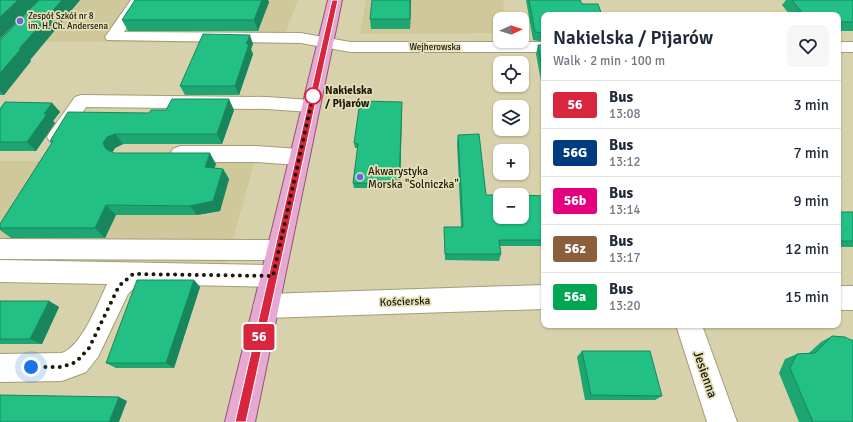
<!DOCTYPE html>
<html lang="en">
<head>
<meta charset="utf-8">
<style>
  :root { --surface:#fff; --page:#f6f6f7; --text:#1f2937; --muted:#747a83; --line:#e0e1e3 }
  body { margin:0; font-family:Signika,sans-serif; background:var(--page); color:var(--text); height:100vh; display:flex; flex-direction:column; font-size:15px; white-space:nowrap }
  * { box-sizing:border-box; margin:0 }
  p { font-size:13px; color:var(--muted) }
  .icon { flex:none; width:22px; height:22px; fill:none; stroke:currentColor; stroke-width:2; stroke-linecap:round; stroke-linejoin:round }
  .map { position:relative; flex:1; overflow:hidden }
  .panel { position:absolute; left:541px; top:12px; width:300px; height:316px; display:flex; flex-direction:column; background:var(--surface); border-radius:8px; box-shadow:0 1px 3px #0004 }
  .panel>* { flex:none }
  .badge { padding:0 8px; border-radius:3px; font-size:14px; line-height:26px }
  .needle { width:26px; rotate:87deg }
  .fabs { position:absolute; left:493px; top:12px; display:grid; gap:8px }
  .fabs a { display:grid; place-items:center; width:36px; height:36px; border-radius:8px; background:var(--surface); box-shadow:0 1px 3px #0004; font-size:20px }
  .you { position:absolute; width:20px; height:20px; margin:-10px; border:3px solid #fff; border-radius:50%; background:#1a73e8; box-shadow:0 0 0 6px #1a73e833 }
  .map>.badge { position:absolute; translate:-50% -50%; box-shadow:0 0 0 2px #fff }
  .round { display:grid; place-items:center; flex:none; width:42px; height:42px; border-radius:8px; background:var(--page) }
  .overview { display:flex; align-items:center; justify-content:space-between; height:68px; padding:0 12px }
  h1 { font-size:19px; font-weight:600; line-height:30px }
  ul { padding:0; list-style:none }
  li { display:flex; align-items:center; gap:12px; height:48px; padding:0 12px; border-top:1px solid var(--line) }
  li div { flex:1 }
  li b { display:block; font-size:15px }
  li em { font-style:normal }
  li .badge { min-width:44px; font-weight:700; text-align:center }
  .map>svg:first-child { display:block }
  .built { fill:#cec89a }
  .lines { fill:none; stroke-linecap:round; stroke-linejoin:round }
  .minor-casing { stroke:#a29d77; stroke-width:2 }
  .major-casing { stroke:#945379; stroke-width:2 }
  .minor { fill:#fff; fill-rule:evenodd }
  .major { fill:#e6aad2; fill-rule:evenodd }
  .wall { fill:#1da572 }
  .shaded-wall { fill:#18865d }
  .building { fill:#22c085; stroke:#18865d }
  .line { fill:#d7263d; stroke:#fff }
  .walk { stroke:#1b190b; stroke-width:4; stroke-dasharray:0 7.2 }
  .poi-dot { fill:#6b65df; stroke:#e4dfb7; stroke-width:1.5 }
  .stop-dot { fill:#fff; stroke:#d7263d; stroke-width:2 }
  .labels { text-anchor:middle; stroke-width:3.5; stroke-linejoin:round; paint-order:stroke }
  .far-poi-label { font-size:9px; fill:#1b190b; stroke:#e4dfb7; text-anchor:start }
  .far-street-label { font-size:9px; fill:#1b190b; stroke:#e4dfb7 }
  .stop-label { font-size:11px; font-weight:bold; fill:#1b190b; stroke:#e4dfb7; text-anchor:start }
  .poi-label { font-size:11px; fill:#1b190b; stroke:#e4dfb7; text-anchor:start }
  .street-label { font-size:11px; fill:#1b190b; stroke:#e4dfb7 }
  .near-street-label { font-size:13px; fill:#1b190b; stroke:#e4dfb7 }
</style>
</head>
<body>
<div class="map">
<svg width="853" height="422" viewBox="0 0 853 422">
  <rect width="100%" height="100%" fill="#d7d2ab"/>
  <!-- built -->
  <g class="built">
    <path d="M0 0H298L281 44 19 41 0 59Z"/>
    <path d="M366 0H503L506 19H500V33L360 34Z"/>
    <path d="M0 161 254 163 227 262 0 260Z"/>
  </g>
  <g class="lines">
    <defs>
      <g id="minor">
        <path d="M131 0H146L124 32 301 33 350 42H544V52H350L301 43 107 40 105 37Z"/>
        <rect x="838" y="42" width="15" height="10"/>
        <path d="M81 95 267 97 310 100 317 101 319 106 317 111 310 112 267 109 86 107 64 142 57 144 50 142 47 137 50 132 75 97Z"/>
        <path d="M180 146H256L299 149 306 152 309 157 306 162 299 165 256 162H180L173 159 170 154 173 149Z"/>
        <path d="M0 239 278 240 286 243 290 250 286 257 278 260 0 259Z"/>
        <path d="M0 260 273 265 282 268 285 276 282 284 273 287 138 284 128 294 98 357 86 372 62 381 0 382V354L62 353C82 346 98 303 107 284L0 282Z"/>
        <path d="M544 285V309L266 318 257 314 253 306 257 298 266 294Z"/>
        <rect x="838" y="286" width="15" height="24"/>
        <path d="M676 325H702L737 422H707Z"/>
      </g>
      <path id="major" d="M328 0H342L255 422H225Z"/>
    </defs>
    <!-- minor casing -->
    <use href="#minor" class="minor-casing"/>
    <!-- major casing -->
    <use href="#major" class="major-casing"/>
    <!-- minor -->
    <use href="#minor" class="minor"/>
    <!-- major -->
    <use href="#major" class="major"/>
  </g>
  <!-- wall -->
  <g class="wall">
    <path d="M39 0H80L30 60 31 61 4 95H0V40Z"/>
    <path d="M135 0H268L269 2 258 31H128L122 20Z"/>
    <path d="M411 0 410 29H371L370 19Z"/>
    <path d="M526 0H580L582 4 544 15V42L533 40Z"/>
    <path d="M786 0H853V31H838V15H790L782 5Z"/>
    <path d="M253 44 251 49 253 54 239 95H185L180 86Z"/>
    <path d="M538 45H544V86H542L536 54Z"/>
    <path d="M52 103 60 112 53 121 55 123 36 151H0V109Z"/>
    <path d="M402 107 400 188H354L353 183 358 148H355L354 143Z"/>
    <path d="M234 110 222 144H123L115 148 112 152 114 153 216 164 214 168 223 169 229 179 220 211 197 215H116L105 238H11L0 230V224L52 143 50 141 149 113Z"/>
    <path d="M458 135 486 195 544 196V246H500L501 254 499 261 445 260 444 227H461L457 143Z"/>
    <rect x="838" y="212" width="15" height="35"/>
    <path d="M194 280 200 287 174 368H116L106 363Z"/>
    <path d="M0 301H49L59 307 42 344H0Z"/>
    <path d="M832 336 853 422H799L779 373 785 359 797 354 809 353 821 342Z"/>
    <path d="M582 351 662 396 655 400H585L577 357Z"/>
  </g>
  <!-- shaded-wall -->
  <g class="shaded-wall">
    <path d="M18 0H39L0 39V17Z"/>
    <path d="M62 0H80L30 60 31 61 4 95 0 91V73L19 49Z"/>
    <path d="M262 0H268L269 2 258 31 254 20Z"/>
    <path d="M410 0H411L410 29Z"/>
    <path d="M250 35 253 44 251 49 253 54 239 95 235 86 246 44Z"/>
    <path d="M229 99 234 110 222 144 217 134Z"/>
    <path d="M402 102V107L400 188 399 184Z"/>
    <path d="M52 103 60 112 53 121 55 123 36 151 27 142 44 114Z"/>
    <path d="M115 134 123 144 115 148 112 153 106 149 103 143 107 137Z"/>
    <path d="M210 153 216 164 211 177 205 167Z"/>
    <path d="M223 169 229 179 220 211 197 215 190 206Z"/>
    <path d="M106 205 116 215 105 238 95 228Z"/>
    <path d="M194 280 200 287 174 368 166 363Z"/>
    <path d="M49 301 59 307 42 344 30 339Z"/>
    <path d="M119 397 127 401 119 422H109Z"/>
  </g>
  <!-- building -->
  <g class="building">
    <path d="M0 0H18L0 17Z"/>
    <path d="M39 0H62L19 49H21L0 73V40Z"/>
    <path d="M135 0H262L254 20H122Z"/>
    <path d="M372 0H410V19H370Z"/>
    <path d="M529 0H580L582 4H598L602 15H544V33L535 32Z"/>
    <path d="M792 0H853V22H838V15H804Z"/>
    <path d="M203 34 250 35 246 44H249L235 86H180Z"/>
    <path d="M538 45H544V78Z"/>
    <path d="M172 99H229L217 134H115L107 137 103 143 106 149 114 153H210L205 167 223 169 213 201 190 206 106 205 95 228H0V224L53 141H50L68 112 149 113 151 110H166Z"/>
    <path d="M360 101 402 102 399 184 353 183 358 144 354 143Z"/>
    <path d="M5 102 52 103 44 114H47L27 142H0V109Z"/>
    <path d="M479 134 486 195H510H500V217H522V195L544 196V240H499L501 254H445L444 227H463L458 135Z"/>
    <rect x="838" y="212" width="15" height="29"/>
    <path d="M137 280H194L166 363H106Z"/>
    <path d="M0 301H49L30 339H0Z"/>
    <path d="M832 336 845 337 851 340H853V422H813L790 368 797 354 815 353Z"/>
    <path d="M582 351H650L662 396 591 395Z"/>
    <path d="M0 395 119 397 109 422H0Z"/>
  </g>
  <!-- line -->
  <path class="line" d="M332 0H338L246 422H235Z"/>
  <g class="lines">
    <!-- walk -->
    <path class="walk" d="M31 367H62L76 362 89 348 119 286 133 274 273 276 313 96"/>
  </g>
  <!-- markers -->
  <g class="poi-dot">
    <circle cx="20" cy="21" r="4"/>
    <circle cx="360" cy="177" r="4"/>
  </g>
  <circle class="stop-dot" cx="313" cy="96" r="8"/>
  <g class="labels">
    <!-- far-poi labels -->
    <g class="far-poi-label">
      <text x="28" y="19">Zespół Szkół nr 8<tspan x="28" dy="10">im. H. Ch. Andersena</tspan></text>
    </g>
    <!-- far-street labels -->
    <g class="far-street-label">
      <text x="435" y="50">Wejherowska</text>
    </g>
    <!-- stop labels -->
    <g class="stop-label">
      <text x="325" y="94">Nakielska<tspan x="325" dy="13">/ Pijarów</tspan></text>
    </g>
    <!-- poi labels -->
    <g class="poi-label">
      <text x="368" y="175">Akwarystyka<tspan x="368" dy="13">Morska "Solniczka"</tspan></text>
    </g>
    <!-- street labels -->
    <g class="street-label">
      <text transform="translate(405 301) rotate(-2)" y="4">Kościerska</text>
    </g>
    <!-- near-street labels -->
    <g class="near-street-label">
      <text transform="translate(706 374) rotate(71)" y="5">Jesienna</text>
    </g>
  </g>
</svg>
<div class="fabs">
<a><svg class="needle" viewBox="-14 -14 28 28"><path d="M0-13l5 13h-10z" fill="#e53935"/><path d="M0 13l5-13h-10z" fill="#747a83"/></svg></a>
<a><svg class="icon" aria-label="locate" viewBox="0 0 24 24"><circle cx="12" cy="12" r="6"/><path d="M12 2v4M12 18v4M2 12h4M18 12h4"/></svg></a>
<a><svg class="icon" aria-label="layers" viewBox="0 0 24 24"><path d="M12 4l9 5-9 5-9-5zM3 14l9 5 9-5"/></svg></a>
<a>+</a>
<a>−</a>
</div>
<div class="you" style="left:31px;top:367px"></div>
<b class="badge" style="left:259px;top:337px;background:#d7263d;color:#fff">56</b>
<section class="panel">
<div class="overview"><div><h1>Nakielska / Pijarów</h1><p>Walk · 2 min · 100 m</p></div><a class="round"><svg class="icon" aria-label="heart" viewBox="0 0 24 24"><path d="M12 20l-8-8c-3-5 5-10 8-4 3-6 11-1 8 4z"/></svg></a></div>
<ul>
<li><span class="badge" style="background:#d7263d;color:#fff">56</span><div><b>Bus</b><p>13:08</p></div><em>3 min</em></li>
<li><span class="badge" style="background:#003b80;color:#fff">56G</span><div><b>Bus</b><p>13:12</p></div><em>7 min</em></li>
<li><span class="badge" style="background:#e6007e;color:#fff">56b</span><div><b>Bus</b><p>13:14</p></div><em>9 min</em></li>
<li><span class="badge" style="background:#8b5e3c;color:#fff">56z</span><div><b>Bus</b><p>13:17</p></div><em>12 min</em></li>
<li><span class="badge" style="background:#00a651;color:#fff">56a</span><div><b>Bus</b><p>13:20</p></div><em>15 min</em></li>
</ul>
</section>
</div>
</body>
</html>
